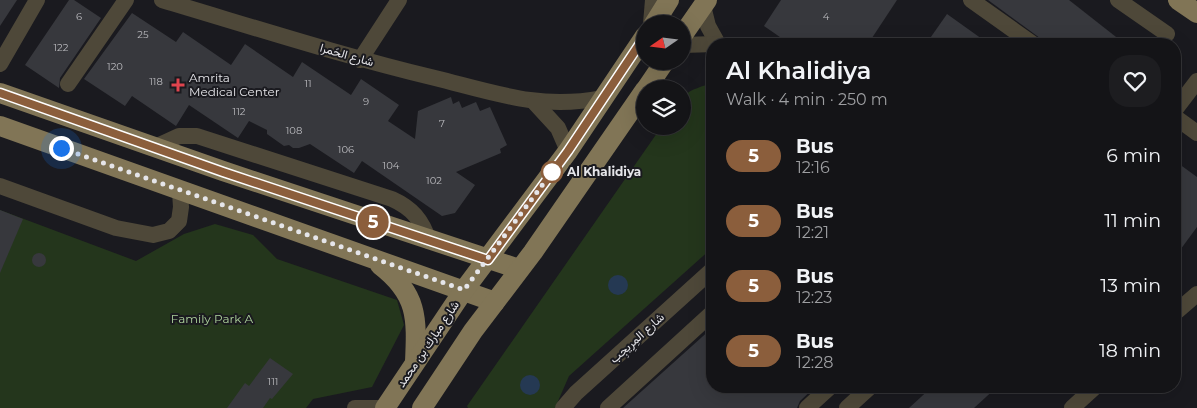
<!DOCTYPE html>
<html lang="en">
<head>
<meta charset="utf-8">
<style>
  :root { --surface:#141417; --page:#1d1d20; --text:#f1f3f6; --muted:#9d9ea1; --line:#333336 }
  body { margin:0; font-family:Montserrat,Vazirmatn,sans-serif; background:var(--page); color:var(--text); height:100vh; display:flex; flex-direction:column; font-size:19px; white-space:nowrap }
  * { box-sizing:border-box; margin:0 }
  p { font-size:16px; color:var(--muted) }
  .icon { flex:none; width:28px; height:28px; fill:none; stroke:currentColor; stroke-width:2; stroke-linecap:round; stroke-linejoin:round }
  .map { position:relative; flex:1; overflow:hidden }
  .side { position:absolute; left:706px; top:38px; width:475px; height:355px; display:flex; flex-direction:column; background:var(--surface); border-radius:20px; box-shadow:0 5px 20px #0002,0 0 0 1px var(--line) }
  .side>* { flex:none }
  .badge { padding:0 10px; border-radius:16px; font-size:18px; line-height:32px }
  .needle { width:32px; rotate:256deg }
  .controls { position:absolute; left:636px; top:15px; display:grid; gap:10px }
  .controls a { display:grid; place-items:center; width:55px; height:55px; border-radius:50%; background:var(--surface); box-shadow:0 5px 20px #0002,0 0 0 1px var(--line); font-size:25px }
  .you { position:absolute; width:25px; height:25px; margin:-12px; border:4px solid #fff; border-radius:50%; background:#1a73e8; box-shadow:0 0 0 8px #1a73e833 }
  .map>.badge { position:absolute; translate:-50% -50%; box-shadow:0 0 0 2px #fff }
  .round { display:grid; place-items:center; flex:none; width:52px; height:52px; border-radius:20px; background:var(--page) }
  .headline { display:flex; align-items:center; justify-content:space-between; height:85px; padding:0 20px }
  h1 { font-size:24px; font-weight:600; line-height:38px }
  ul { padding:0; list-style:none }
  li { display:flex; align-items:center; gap:15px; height:65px; padding:0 20px }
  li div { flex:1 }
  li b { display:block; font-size:19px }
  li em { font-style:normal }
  li .badge { min-width:55px; font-weight:700; text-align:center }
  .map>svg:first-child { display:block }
  .green { fill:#24361c }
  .water { fill:#253953 }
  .building { fill:#37383d }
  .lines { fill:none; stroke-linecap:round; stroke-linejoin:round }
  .minor { stroke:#4e4839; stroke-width:16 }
  .major { stroke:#817556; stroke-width:20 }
  .line-casing { stroke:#fff; stroke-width:11 }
  .line { stroke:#8b5e3c; stroke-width:8 }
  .walk { stroke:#e5e5e9; stroke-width:5; stroke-dasharray:0 9 }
  .health-dot { fill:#e0444e; stroke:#1a1a1f; stroke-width:2 }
  .stop-dot { fill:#fff; stroke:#8b5e3c; stroke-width:2.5 }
  .labels { text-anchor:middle; stroke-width:4; stroke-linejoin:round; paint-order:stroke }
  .number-label { font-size:10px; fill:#bababe }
  .street-label { font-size:12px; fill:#e5e5e9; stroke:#1a1a1f }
  .poi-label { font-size:12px; fill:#e5e5e9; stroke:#1a1a1f; text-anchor:start }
  .stop-label { font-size:12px; font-weight:bold; fill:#e5e5e9; stroke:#1a1a1f; text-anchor:start }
  .park-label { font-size:12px; fill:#add29c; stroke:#1a1a1f }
</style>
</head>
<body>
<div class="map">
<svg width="1197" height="408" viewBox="0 0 1197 408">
  <rect width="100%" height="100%" fill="#1a1a1f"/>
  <!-- green -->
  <g class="green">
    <path d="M712 83V248L569 376 555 408H468L467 406 662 126H682C683 92 679 94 712 83Z"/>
    <path d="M0 210 136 261 184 234 215 224 253 235 277 259 397 300 404 325 372 387 313 399 306 408H0Z"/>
  </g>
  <!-- water -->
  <g class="water">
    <circle cx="618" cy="285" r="10"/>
    <circle cx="530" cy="385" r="10"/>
  </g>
  <!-- building -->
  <g class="building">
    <path d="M0 0H17L0 26Z"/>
    <path d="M69 0H74L101 18 60 78 59 88 25 65Z"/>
    <path d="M781 0H897L868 44H790L764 26Z"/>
    <path d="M988 0H1069L1125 44H1048Z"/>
    <path d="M132 13 176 42 183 32 231 65 245 44 293 77 302 62 351 95 361 79 399 105 388 121 415 139 418 111 451 97 453 104 459 101 462 108 476 102 480 111 490 107 507 145 500 149 501 153 456 172 475 185 455 213 442 216 362 161 354 173 310 144 299 148H293L289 145 284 146 267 134V130L249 121 238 138 189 105 176 126 132 96 125 106 84 79Z"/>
    <path d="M947 14 989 44H926Z"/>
    <path d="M1175 161 1197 177V227L1175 257Z"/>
    <path d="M0 210 23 219 0 273Z"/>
    <circle cx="39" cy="260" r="7"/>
    <path d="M712 328V386H816L800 401 797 408H623Z"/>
    <path d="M270 358 293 374 272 399 270 398 263 408H227L245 383 249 386Z"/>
    <path d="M933 386H998L974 408H909Z"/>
  </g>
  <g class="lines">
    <!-- minor -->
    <g class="minor">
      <path d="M162 0C253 27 343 56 435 78 495 93 540 110 602 98"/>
      <path d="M971 0 1033 44"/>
      <path d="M1118 0 1167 34"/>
      <path d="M703 6 708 26 718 44"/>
      <path d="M651 24 653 0"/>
      <path d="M682 45 716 44"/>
      <path d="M360 60 399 0"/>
      <path d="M0 64 37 0"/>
      <path d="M68 84 126 0"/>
      <path d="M535 103 558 128 568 151"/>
      <path d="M1175 110 1197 81"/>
      <path d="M1175 117 1197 133"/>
      <path d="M155 147 179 136H197L392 199C412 208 422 220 429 241"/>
      <path d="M0 186 116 228 153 235 169 231 179 221 181 207 180 192"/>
      <path d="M1175 313 1197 294"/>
      <path d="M355 408H383"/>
      <path d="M563 408 576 393 712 270"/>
      <path d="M608 408 712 313"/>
      <path d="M807 408 831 386"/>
      <path d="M847 408 871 386"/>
      <path d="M1072 408 1096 386"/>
    </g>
    <!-- major -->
    <g class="major">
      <path d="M1178 0 1197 13"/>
      <path d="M654 24 669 0"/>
      <path d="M682 36 707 0"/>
      <path d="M646 89 665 61"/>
      <path d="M0 93 223 171 519 269"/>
      <path d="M0 126 495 302"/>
      <path d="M380 265C418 294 417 318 415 362"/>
      <path d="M385 408 464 290 568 151 645 36"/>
      <path d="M422 408 473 331 533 252 645 90"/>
    </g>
  </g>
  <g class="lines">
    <defs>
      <path id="line" d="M0 93 223 172 488 260 568 151 645 36"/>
    </defs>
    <!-- line casing -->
    <use href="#line" class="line-casing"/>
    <!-- line -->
    <use href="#line" class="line"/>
    <!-- walk -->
    <path class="walk" d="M61 148 464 290 552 172"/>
  </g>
  <!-- markers -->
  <path class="health-dot" d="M175.5 77.5h5v5h5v5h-5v5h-5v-5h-5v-5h5z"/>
  <circle class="stop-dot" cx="552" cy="172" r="10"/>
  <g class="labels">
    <!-- number labels -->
    <g class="number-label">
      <text x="79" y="20">6</text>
      <text x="826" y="20">4</text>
      <text x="143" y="38">25</text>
      <text x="61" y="51">122</text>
      <text x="115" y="70">120</text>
      <text x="156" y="85">118</text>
      <text x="308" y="87">11</text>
      <text x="366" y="105">9</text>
      <text x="239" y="115">112</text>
      <text x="442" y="127">7</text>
      <text x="294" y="134">108</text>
      <text x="346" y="153">106</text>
      <text x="391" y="169">104</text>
      <text x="434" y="184">102</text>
      <text x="273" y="385">111</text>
    </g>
    <!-- street labels -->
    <g class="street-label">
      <text transform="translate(347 55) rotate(16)" y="4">شارع الحَمرا</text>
      <text transform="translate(637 338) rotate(-42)" y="4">شارع المِرِيجِب</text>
      <text transform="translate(428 344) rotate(-56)" y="4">شارع مبارك بن محمد</text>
    </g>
    <!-- poi labels -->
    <g class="poi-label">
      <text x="189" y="82">Amrita<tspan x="189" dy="14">Medical Center</tspan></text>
    </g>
    <!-- stop labels -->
    <g class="stop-label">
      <text x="567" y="176">Al Khalidiya</text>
    </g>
    <!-- park labels -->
    <g class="park-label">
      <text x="212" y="323">Family Park A</text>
    </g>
  </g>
</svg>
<div class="controls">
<a><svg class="needle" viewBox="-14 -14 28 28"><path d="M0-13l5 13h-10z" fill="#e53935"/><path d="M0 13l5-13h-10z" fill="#9d9ea1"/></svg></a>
<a><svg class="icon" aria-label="layers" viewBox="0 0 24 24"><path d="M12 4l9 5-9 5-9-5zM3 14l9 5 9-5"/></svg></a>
</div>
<div class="you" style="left:61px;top:148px"></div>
<b class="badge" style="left:373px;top:222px;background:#8b5e3c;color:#fff">5</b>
<section class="side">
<div class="headline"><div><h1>Al Khalidiya</h1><p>Walk · 4 min · 250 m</p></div><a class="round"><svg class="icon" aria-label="heart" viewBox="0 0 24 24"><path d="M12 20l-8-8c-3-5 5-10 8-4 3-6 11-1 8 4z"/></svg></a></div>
<ul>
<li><span class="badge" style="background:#8b5e3c;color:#fff">5</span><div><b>Bus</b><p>12:16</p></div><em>6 min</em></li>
<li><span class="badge" style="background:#8b5e3c;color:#fff">5</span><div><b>Bus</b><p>12:21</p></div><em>11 min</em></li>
<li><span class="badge" style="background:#8b5e3c;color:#fff">5</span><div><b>Bus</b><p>12:23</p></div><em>13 min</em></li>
<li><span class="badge" style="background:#8b5e3c;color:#fff">5</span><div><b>Bus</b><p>12:28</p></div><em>18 min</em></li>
</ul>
</section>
</div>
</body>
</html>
